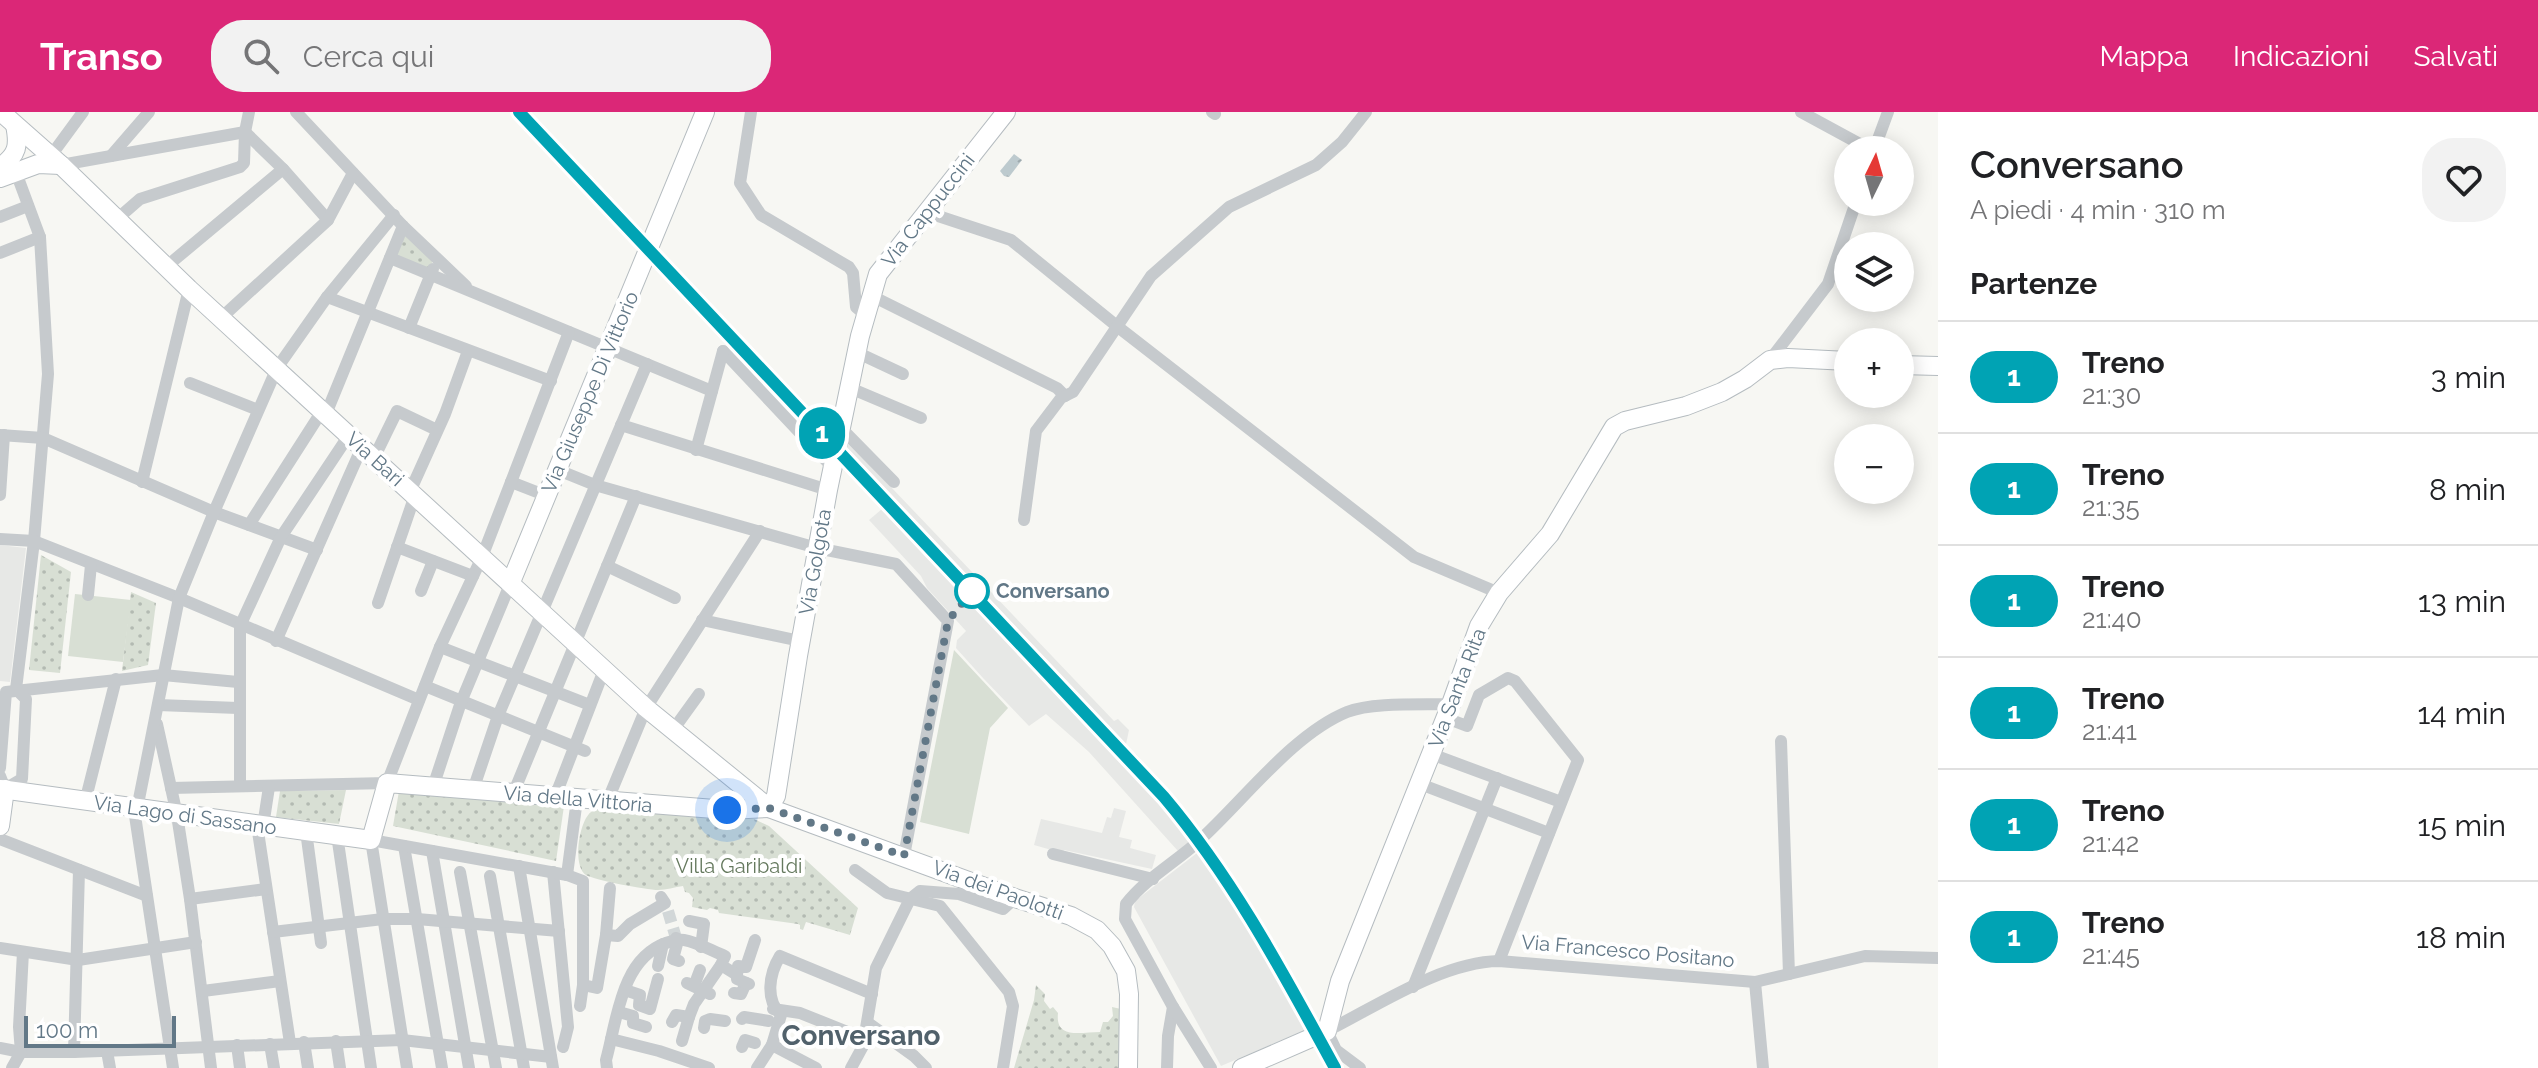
<!DOCTYPE html>
<html lang="it">
<head>
<meta charset="utf-8">
<style>
  :root { --surface:#fff; --page:#f2f2f2; --text:#202124; --muted:#757577; --line:#e0e0e0; --accent:#db2777 }
  body { margin:0; font-family:Raleway,sans-serif; background:var(--page); color:var(--text); height:100vh; display:flex; flex-direction:column; font-size:30px; white-space:nowrap }
  * { box-sizing:border-box; margin:0 }
  p { font-size:26px; color:var(--muted) }
  .icon { flex:none; width:44px; height:44px; fill:none; stroke:currentColor; stroke-width:2; stroke-linecap:round; stroke-linejoin:round }
  .map { position:relative; flex:1; overflow:hidden }
  .side { display:flex; flex-direction:column; background:var(--surface); width:600px }
  .side>* { flex:none }
  .badge { padding:0 16px; border-radius:26px; font-size:28px; line-height:52px }
  .needle { width:52px; rotate:5deg }
  .fabs { position:absolute; left:1834px; top:24px; display:grid; gap:16px }
  .fabs a { display:grid; place-items:center; width:80px; height:80px; border-radius:50%; background:var(--surface); box-shadow:0 4px 20px #0003; font-size:40px }
  .scale { position:absolute; left:24px; bottom:20px; width:152px; box-sizing:border-box; padding-left:8px; border:4px solid #627887; border-top:0; font-size:22px; line-height:28px; white-space:nowrap; color:#627887; -webkit-text-stroke:6px #fff; paint-order:stroke }
  .you { position:absolute; width:40px; height:40px; margin:-20px; border:6px solid #fff; border-radius:50%; background:#1a73e8; box-shadow:0 0 0 12px #1a73e833 }
  .map>.badge { position:absolute; translate:-50% -50%; box-shadow:0 0 0 4px #fff }
  h2 { padding:0 32px; font-size:30px; line-height:72px }
  .round { display:grid; place-items:center; flex:none; width:84px; height:84px; border-radius:32px; background:var(--page) }
  .head { display:flex; align-items:center; justify-content:space-between; height:136px; padding:0 32px }
  h1 { font-size:38px; font-weight:600; line-height:60px }
  ul { padding:0; list-style:none }
  li { display:flex; align-items:center; gap:24px; height:112px; padding:0 32px; border-top:2px solid var(--line) }
  li div { flex:1 }
  li b { display:block; font-size:30px }
  li em { font-style:normal }
  li .badge { min-width:88px; font-weight:700; text-align:center }
  header { display:flex; align-items:center; gap:48px; box-sizing:border-box; height:112px; padding:0 40px; background:var(--accent); color:#fff }
  header strong { font-size:38px }
  nav { display:flex; gap:44px; margin-inline-start:auto; font-size:28px }
  .search { width:560px; height:72px; background:var(--page); display:flex; align-items:center; gap:20px; box-sizing:border-box; padding:0 28px; border-radius:32px; color:var(--muted); font-size:30px }
  main { display:flex; flex:1; min-height:0 }
  .map>svg:first-child { display:block }
  .built { fill:#e7e8e6 }
  .green { fill:#d8dfd4 }
  .park { fill:url(#park-dots) }
  .water { fill:url(#water-ripples) }
  .lines { fill:none; stroke-linecap:round; stroke-linejoin:round }
  .street-tunnel { stroke:#d2d7d8; stroke-width:12; stroke-dasharray:12 6; stroke-linecap:butt }
  .secondary-casing { stroke:#b5bcc0; stroke-width:20 }
  .street { stroke:#c6cacd; stroke-width:12 }
  .secondary { stroke:#fff; stroke-width:18 }
  .rail { stroke:#a3abb1; stroke-width:3; stroke-dasharray:12 6; stroke-linecap:butt }
  .line-casing { stroke:#fff; stroke-width:18 }
  .line { stroke:#00a3b4; stroke-width:12 }
  .walk { stroke:#627887; stroke-width:8; stroke-dasharray:0 14.4 }
  .stop-dot { fill:#fff; stroke:#00a3b4; stroke-width:4 }
  .labels { text-anchor:middle; stroke-width:8; stroke-linejoin:round; paint-order:stroke }
  .street-label { font-size:20px; fill:#627887; stroke:#fff }
  .stop-label { font-size:20px; font-weight:bold; fill:#627887; stroke:#fff; text-anchor:start }
  .park-label { font-size:20px; fill:#65795e; stroke:#fff }
  .district-label { font-size:28px; font-weight:bold; fill:#51616b; stroke:#fff }
</style>
</head>
<body>
<header>
<strong>Transo</strong>
<div class="search"><svg class="icon" aria-label="search" viewBox="0 0 24 24"><circle cx="10" cy="10" r="6"/><path d="M15 15l6 6"/></svg>Cerca qui</div>
<nav><a>Mappa</a><a>Indicazioni</a><a>Salvati</a></nav>
</header>
<main>
<div class="map">
<svg width="1938" height="956" viewBox="0 0 1938 956">
  <defs>
    <pattern id="park-dots" width="8" height="8" patternUnits="userSpaceOnUse" patternTransform="scale(2)"><rect width="8" height="8" fill="#d8dfd4"/><path d="M2 2h.1M6 6h.1" fill="none" stroke="#b3bab2" stroke-width="1.8" stroke-linecap="round"/></pattern>
    <pattern id="water-ripples" width="26" height="14" patternUnits="userSpaceOnUse" patternTransform="scale(2)"><rect width="26" height="14" fill="#bdcace"/><path d="M2 4q2-2 4 0t4 0M15 11q2-2 4 0t4 0" fill="none" stroke="#9da9ad"/></pattern>
  </defs>
  <rect width="100%" height="100%" fill="#f7f7f3"/>
  <!-- built -->
  <g class="built">
    <path d="M510 0H530L644 125 832 324 846 338 848 332 870 353 1114 609 1118 607 1129 618 1125 637 1136 642 1203 720 1201 723 1249 789 1237 794 1308 917 1221 954 1134 795 1135 789 1197 741 1188 731 1178 739 1089 640 1046 602 1029 614 983 566 956 536 957 528 966 519 927 476 921 464 869 408 882 397 844 355V350L833 341 831 344 817 329 604 98Z"/>
    <path d="M0 433 26 436 10 570 0 569Z"/>
    <path d="M1114 696 1126 699 1119 725 1132 728 1130 736 1156 743 1152 757 1064 738 1062 741 1034 733 1041 707 1102 721 1107 705 1111 706Z"/>
  </g>
  <!-- green -->
  <g class="green">
    <path d="M75 482 131 488 123 550 68 544Z"/>
    <path d="M954 538 1008 596 990 616 969 722 920 710Z"/>
  </g>
  <!-- park -->
  <g class="park">
    <path d="M405 122 433 148 431 155 427 157 397 143Z"/>
    <path d="M41 443 71 460 60 561 29 558Z"/>
    <path d="M131 480 156 491 148 553 122 559Z"/>
    <path d="M346 678 339 712 276 705 280 679Z"/>
    <path d="M399 679 564 694 556 749 393 714Z"/>
    <path d="M615 696 754 707 769 714 858 796 850 823 806 810 803 818 800 817V813L798 812 719 801 718 798 710 796 707 798 692 795 693 786 689 781 685 780 683 774C675 775 666 778 658 778 647 778 594 768 586 763 572 754 579 709 591 700 598 696 608 696 615 696Z"/>
    <path d="M1036 873 1045 882 1044 889 1050 897 1053 895 1058 901C1055 928 1081 920 1100 920L1103 910H1108L1113 904 1112 895 1121 897 1120 956H1014L1034 888Z"/>
  </g>
  <!-- water -->
  <path class="water" d="M1014 42 1022 48 1009 65 1004 64 1000 59Z"/>
  <g class="lines">
    <!-- street-tunnel -->
    <path class="street-tunnel" d="M668 799 676 826"/>
    <defs>
      <g id="secondary">
        <path d="M1 0 61 53 189 177 646 596 769 696 1015 786 1071 804 1097 818 1112 834 1126 859 1129 882 1128 956"/>
        <path d="M0 55C18 43 19 33 15 13"/>
        <path d="M0 66 38 52 61 53"/>
        <path d="M1900 253 1938 254"/>
        <path d="M511 470 705 0"/>
        <path d="M0 677 371 728 387 671 727 698 769 696 776 684 798 544 828 378 860 224 878 162 1006 0"/>
        <path d="M0 714 5 677"/>
        <path d="M1242 956 1327 919 1340 869 1451 592 1479 514 1499 481 1550 422 1614 315 1625 309 1686 294 1722 280 1745 267 1770 248 1788 246 1848 249"/>
      </g>
    </defs>
    <!-- secondary casing -->
    <use href="#secondary" class="secondary-casing"/>
    <!-- street -->
    <g class="street">
      <path d="M296 0 403 114 466 174"/>
      <path d="M751 0 740 71 761 103 849 155 853 161 856 195 867 204"/>
      <path d="M1212 0 1215 2"/>
      <path d="M1801 0 1871 38"/>
      <path d="M245 20 283 57 328 108"/>
      <path d="M1874 38 1888 0"/>
      <path d="M111 44 149 0"/>
      <path d="M47 49 83 0"/>
      <path d="M61 53 245 20"/>
      <path d="M14 55 40 125 48 262 34 429 16 577"/>
      <path d="M926 100 1011 128 1118 215 1414 445 1499 481"/>
      <path d="M0 105 28 94"/>
      <path d="M117 107 140 87 240 55 244 51 245 20 249 0"/>
      <path d="M0 141 40 125"/>
      <path d="M390 146 712 279"/>
      <path d="M167 154 283 57"/>
      <path d="M872 184 1057 276 1065 284"/>
      <path d="M327 185 551 269"/>
      <path d="M221 206 328 108 353 61"/>
      <path d="M409 216 433 157"/>
      <path d="M723 239 833 356"/>
      <path d="M856 240 903 262"/>
      <path d="M1770 248 1828 172 1856 90"/>
      <path d="M190 271 258 298"/>
      <path d="M850 276 921 306"/>
      <path d="M326 302 403 114"/>
      <path d="M621 313 828 378"/>
      <path d="M841 316 894 370"/>
      <path d="M0 323 43 326 214 400 317 438"/>
      <path d="M696 338 723 239"/>
      <path d="M374 346 397 299 437 318"/>
      <path d="M558 358 595 373 817 436 896 452 948 509 904 744"/>
      <path d="M142 370 189 177"/>
      <path d="M511 370 547 384"/>
      <path d="M0 383 4 323"/>
      <path d="M1024 408 1036 319 1061 286 1073 280 1151 164 1229 95 1316 53 1342 30 1366 0"/>
      <path d="M249 413 322 299"/>
      <path d="M0 427 34 429 179 486 419 588"/>
      <path d="M397 435 473 464"/>
      <path d="M607 454 675 486"/>
      <path d="M421 479 433 449"/>
      <path d="M88 483 91 453"/>
      <path d="M378 491 413 389V373L445 302 468 239"/>
      <path d="M702 508 800 529"/>
      <path d="M276 529 362 335"/>
      <path d="M440 535 590 593"/>
      <path d="M425 574 585 639"/>
      <path d="M158 593 238 596"/>
      <path d="M1446 606 1467 614 1479 583 1508 566 1515 569 1578 648 1499 849"/>
      <path d="M157 612 177 703 190 787 211 956"/>
      <path d="M673 618 699 582"/>
      <path d="M1781 629 1789 862"/>
      <path d="M1431 642 1561 690"/>
      <path d="M0 656 6 580 163 563 238 570"/>
      <path d="M0 664 5 677 22 667 26 587 16 577"/>
      <path d="M1420 672 1549 721"/>
      <path d="M240 674V514L281 425 349 323"/>
      <path d="M433 675 461 590 511 470"/>
      <path d="M171 676 387 671 440 535 482 445 569 220"/>
      <path d="M473 678 498 604 647 252"/>
      <path d="M513 682 636 384"/>
      <path d="M555 685 604 558"/>
      <path d="M85 690 116 567"/>
      <path d="M607 690 646 596 760 419"/>
      <path d="M134 697 173 956"/>
      <path d="M137 697 179 486 214 400 277 256 327 185 394 103"/>
      <path d="M257 713 290 931"/>
      <path d="M263 714 269 675"/>
      <path d="M306 719 321 831"/>
      <path d="M337 723 371 956"/>
      <path d="M0 727 147 784"/>
      <path d="M404 734 442 956"/>
      <path d="M432 739 469 956"/>
      <path d="M1053 742 1153 767"/>
      <path d="M519 754 553 956"/>
      <path d="M855 758 887 781 940 794 1009 880 1013 894 1003 956"/>
      <path d="M460 760 496 956"/>
      <path d="M553 760 568 915 563 935"/>
      <path d="M567 763 577 687"/>
      <path d="M490 764 524 956"/>
      <path d="M190 787 266 777"/>
      <path d="M689 809 704 812 701 835"/>
      <path d="M273 820 383 807H417L559 819"/>
      <path d="M606 823 618 824 630 812 665 791 661 785"/>
      <path d="M676 826 677 832 673 847 679 849"/>
      <path d="M0 836 78 848 196 830"/>
      <path d="M658 854 663 832"/>
      <path d="M737 863 738 854 746 855 755 828"/>
      <path d="M1755 870 1763 956"/>
      <path d="M687 871 710 882"/>
      <path d="M583 873 597 876 606 823 610 776"/>
      <path d="M694 874 700 858"/>
      <path d="M1413 875 1497 666"/>
      <path d="M625 878 640 883 639 893 650 897 658 867"/>
      <path d="M203 879 280 869"/>
      <path d="M734 881 741 882 746 871"/>
      <path d="M773 897 800 901 865 927"/>
      <path d="M619 900 633 904V911L646 915"/>
      <path d="M689 905 694 892 721 853"/>
      <path d="M742 907 744 905 769 909"/>
      <path d="M672 910 676 903 689 905 682 929"/>
      <path d="M868 911 914 944 926 956"/>
      <path d="M704 916 705 909 710 907 725 909"/>
      <path d="M611 927 659 939 709 956"/>
      <path d="M336 929 340 956"/>
      <path d="M304 930 308 956"/>
      <path d="M270 932 274 956"/>
      <path d="M237 933 240 956"/>
      <path d="M772 933 816 956"/>
      <path d="M742 935 745 928 755 931"/>
      <path d="M0 936 21 940H74L402 928 551 945"/>
      <path d="M107 939 110 956"/>
      <path d="M21 940 19 915 23 840"/>
      <path d="M74 940 79 758"/>
      <path d="M12 956 21 940"/>
      <path d="M407 956 371 728 567 763 583 769V873L580 894"/>
      <path d="M607 956 606 948C617 908 621 847 666 831 672 829 677 827 684 828 697 830 712 839 725 844L721 853 737 863V867L749 872"/>
      <path d="M757 956 772 933 781 903C765 888 769 862 780 844L872 882"/>
      <path d="M851 956 863 934 876 856 910 787 920 779 959 782 1003 797 1015 786"/>
      <path d="M1167 956 1168 924 1173 895"/>
      <path d="M1211 956 1173 895 1125 807 1126 792C1145 767 1176 750 1200 728 1243 689 1293 622 1347 600 1373 590 1422 593 1451 592"/>
      <path d="M1360 956 1336 938 1327 919C1377 894 1442 850 1499 849L1755 870 1865 844 1938 846"/>
    </g>
    <!-- secondary -->
    <use href="#secondary" class="secondary"/>
    <!-- rail -->
    <path class="rail" d="M519 0 1164 685C1234 767 1284 861 1335 956"/>
  </g>
  <g class="lines">
    <defs>
      <path id="line" d="M519 0 1164 685C1234 768 1283 861 1335 956"/>
    </defs>
    <!-- line casing -->
    <use href="#line" class="line-casing"/>
    <!-- line -->
    <use href="#line" class="line"/>
    <!-- walk -->
    <path class="walk" d="M727 698 769 696 904 744 948 509 972 479"/>
  </g>
  <!-- markers -->
  <circle class="stop-dot" cx="972" cy="479" r="16"/>
  <g class="labels">
    <!-- street labels -->
    <g class="street-label">
      <text transform="translate(928 98) rotate(-52)" y="7">Via Cappuccini</text>
      <text transform="translate(590 280) rotate(-67)" y="7">Via Giuseppe Di Vittorio</text>
      <text transform="translate(375 347) rotate(42)" y="7">Via Bari</text>
      <text transform="translate(815 450) rotate(-80)" y="7">Via Golgota</text>
      <text transform="translate(1457 576) rotate(-69)" y="7">Via Santa Rita</text>
      <text transform="translate(578 687) rotate(5)" y="7">Via della Vittoria</text>
      <text transform="translate(185 703) rotate(8)" y="7">Via Lago di Sassano</text>
      <text transform="translate(998 778) rotate(20)" y="7">Via dei Paolotti</text>
      <text transform="translate(1628 839) rotate(5)" y="7">Via Francesco Positano</text>
    </g>
    <!-- stop labels -->
    <g class="stop-label">
      <text x="996" y="486">Conversano</text>
    </g>
    <!-- park labels -->
    <g class="park-label">
      <text x="739" y="761">Villa Garibaldi</text>
    </g>
    <!-- district labels -->
    <g class="district-label">
      <text x="861" y="933">Conversano</text>
    </g>
  </g>
</svg>
<div class="fabs">
<a><svg class="needle" viewBox="-14 -14 28 28"><path d="M0-13l5 13h-10z" fill="#e53935"/><path d="M0 13l5-13h-10z" fill="#757577"/></svg></a>
<a><svg class="icon" aria-label="layers" viewBox="0 0 24 24"><path d="M12 4l9 5-9 5-9-5zM3 14l9 5 9-5"/></svg></a>
<a>+</a>
<a>−</a>
</div>
<div class="scale">100 m</div>
<div class="you" style="left:727px;top:698px"></div>
<b class="badge" style="left:822px;top:321px;background:#00a3b4;color:#fff">1</b>
</div>
<section class="side">
<div class="head"><div><h1>Conversano</h1><p>A piedi · 4 min · 310 m</p></div><a class="round"><svg class="icon" aria-label="heart" viewBox="0 0 24 24"><path d="M12 20l-8-8c-3-5 5-10 8-4 3-6 11-1 8 4z"/></svg></a></div>
<h2>Partenze</h2>
<ul>
<li><span class="badge" style="background:#00a3b4;color:#fff">1</span><div><b>Treno</b><p>21:30</p></div><em>3 min</em></li>
<li><span class="badge" style="background:#00a3b4;color:#fff">1</span><div><b>Treno</b><p>21:35</p></div><em>8 min</em></li>
<li><span class="badge" style="background:#00a3b4;color:#fff">1</span><div><b>Treno</b><p>21:40</p></div><em>13 min</em></li>
<li><span class="badge" style="background:#00a3b4;color:#fff">1</span><div><b>Treno</b><p>21:41</p></div><em>14 min</em></li>
<li><span class="badge" style="background:#00a3b4;color:#fff">1</span><div><b>Treno</b><p>21:42</p></div><em>15 min</em></li>
<li><span class="badge" style="background:#00a3b4;color:#fff">1</span><div><b>Treno</b><p>21:45</p></div><em>18 min</em></li>
</ul>
</section>
</main>
</body>
</html>
